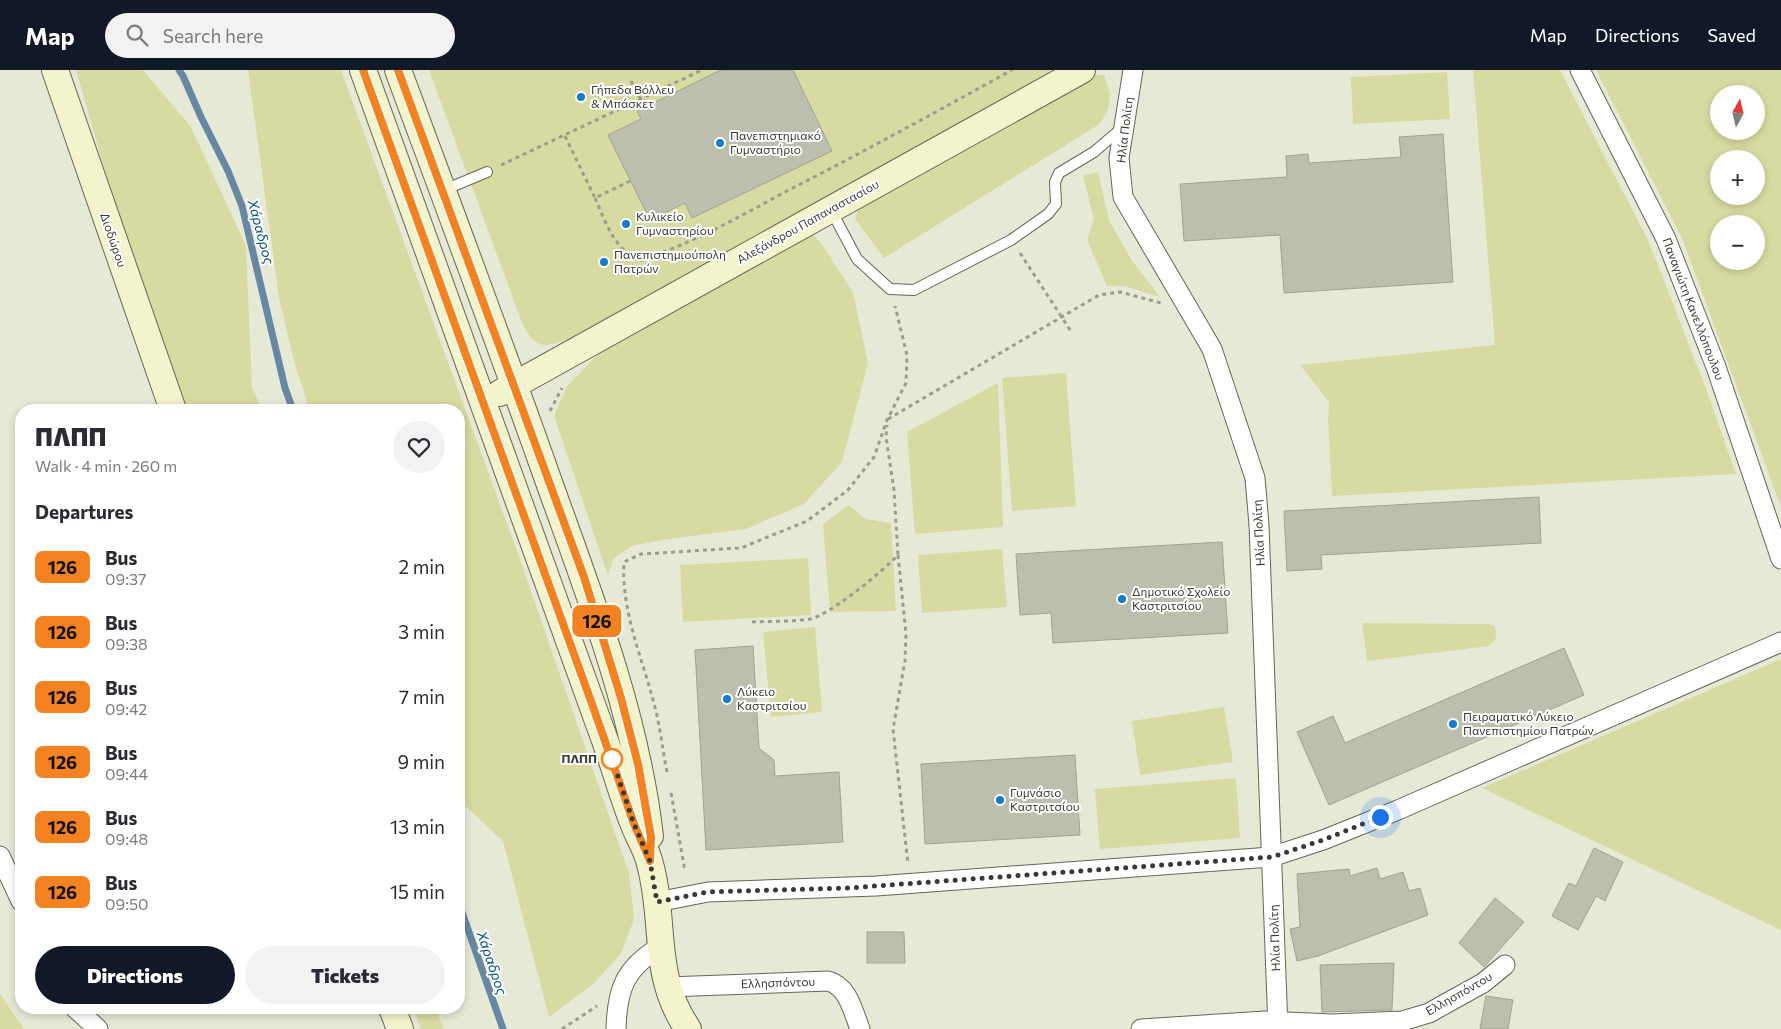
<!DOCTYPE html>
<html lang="en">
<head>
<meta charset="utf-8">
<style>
  :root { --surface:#fff; --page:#f2f2f3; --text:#2b2b33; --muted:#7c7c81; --accent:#111827 }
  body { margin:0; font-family:Commissioner,sans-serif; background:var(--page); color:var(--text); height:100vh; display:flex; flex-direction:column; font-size:19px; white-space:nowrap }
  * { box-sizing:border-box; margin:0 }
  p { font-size:16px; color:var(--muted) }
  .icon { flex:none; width:28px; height:28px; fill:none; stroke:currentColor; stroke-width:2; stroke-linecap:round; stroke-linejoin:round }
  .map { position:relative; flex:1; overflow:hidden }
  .panel { position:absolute; left:15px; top:334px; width:450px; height:610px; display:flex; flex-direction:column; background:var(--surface); border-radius:20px; box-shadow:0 2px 8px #0003 }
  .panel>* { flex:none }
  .badge { padding:0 10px; border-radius:8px; font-size:18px; line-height:32px }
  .needle { width:32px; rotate:8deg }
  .controls { position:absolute; left:1710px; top:15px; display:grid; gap:10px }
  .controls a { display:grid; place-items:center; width:55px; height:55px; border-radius:50%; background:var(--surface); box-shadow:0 2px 8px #0003; font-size:25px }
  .you { position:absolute; width:25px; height:25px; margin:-12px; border:4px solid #fff; border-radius:50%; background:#1a73e8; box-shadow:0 0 0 8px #1a73e833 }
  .map>.badge { position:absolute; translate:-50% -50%; box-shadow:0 0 0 2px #fff }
  h2 { padding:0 20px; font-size:19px; line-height:45px }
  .round { display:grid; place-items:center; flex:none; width:52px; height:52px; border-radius:26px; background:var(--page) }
  .overview { display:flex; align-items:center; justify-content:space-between; height:85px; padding:0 20px }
  h1 { font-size:24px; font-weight:800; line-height:38px }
  .button { display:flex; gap:10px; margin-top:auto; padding:10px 20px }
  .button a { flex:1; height:58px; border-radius:30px; background:var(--accent); color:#fff; font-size:20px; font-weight:800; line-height:58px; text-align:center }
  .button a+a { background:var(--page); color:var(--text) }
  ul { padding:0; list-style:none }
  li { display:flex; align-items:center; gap:15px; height:65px; padding:0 20px }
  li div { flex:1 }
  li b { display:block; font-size:19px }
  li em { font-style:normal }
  li .badge { min-width:55px; font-weight:700; text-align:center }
  header { display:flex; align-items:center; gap:30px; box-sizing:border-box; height:70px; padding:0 25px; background:var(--accent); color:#fff }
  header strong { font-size:24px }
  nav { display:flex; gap:28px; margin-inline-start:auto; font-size:18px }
  .search { width:350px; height:45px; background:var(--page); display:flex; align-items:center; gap:12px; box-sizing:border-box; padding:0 18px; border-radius:28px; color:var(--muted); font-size:19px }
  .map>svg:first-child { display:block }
  .green { fill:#d8dba1; fill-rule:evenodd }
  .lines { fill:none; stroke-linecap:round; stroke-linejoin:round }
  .stream { stroke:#6787a3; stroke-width:7 }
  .building { fill:#bdbfae; stroke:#a1a292 }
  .lane-casing { stroke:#656657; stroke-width:12 }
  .street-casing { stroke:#656657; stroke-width:21 }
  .secondary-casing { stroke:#656657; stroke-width:28 }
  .path { stroke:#9b9c90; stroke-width:3; stroke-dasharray:4 4; stroke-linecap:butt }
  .lane { stroke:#fff; stroke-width:10 }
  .street { stroke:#fff; stroke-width:19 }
  .secondary { stroke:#f3f4cb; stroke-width:26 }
  .line-casing { stroke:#fff; stroke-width:11 }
  .line { stroke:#f58220; stroke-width:8 }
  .walk { stroke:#393933; stroke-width:5; stroke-dasharray:0 9 }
  .poi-dot { fill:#167cc7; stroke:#fff; stroke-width:2 }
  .stop-dot { fill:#fff; stroke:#f58220; stroke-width:2.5 }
  .labels { text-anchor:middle; stroke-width:4; stroke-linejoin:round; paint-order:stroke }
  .poi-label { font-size:12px; fill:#393933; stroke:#fff; text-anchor:start }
  .street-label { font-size:12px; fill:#393933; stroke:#fff }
  .stop-label { font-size:12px; font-weight:bold; fill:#393933; stroke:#fff; text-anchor:end }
  .water-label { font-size:14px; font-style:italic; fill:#0a5388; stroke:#fff }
</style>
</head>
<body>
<header>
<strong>Map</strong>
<div class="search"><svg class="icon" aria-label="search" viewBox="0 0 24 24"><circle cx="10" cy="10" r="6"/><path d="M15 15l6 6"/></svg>Search here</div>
<nav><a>Map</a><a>Directions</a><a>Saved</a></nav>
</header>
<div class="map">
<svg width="1781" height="959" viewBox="0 0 1781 959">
  <rect width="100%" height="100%" fill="#e7e9d7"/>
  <!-- green -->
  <g class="green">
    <path d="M76 0H143L191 57 246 176 252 317 262 340H185L123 165Z"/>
    <path d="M248 0H341L516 478 629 803 634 850 620 885 593 914 549 947 503 771 459 730V340H310L295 295 279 228Z"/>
    <path d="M429 0H1055L572 268C543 278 535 281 521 250Z"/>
    <path d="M1473 0H1560L1649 172 1708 324 1736 404 1332 426 1328 348 1329 332 1300 295 1495 275Z"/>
    <path d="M1596 0H1781V437L1682 168ZM1719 24H1756V61H1719ZM1719 89H1756V126H1719ZM1719 154H1756V191H1719Z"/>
    <path d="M1447 2 1450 49 1353 54 1351 7Z"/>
    <path d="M1093 5H1104C1112 27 1113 36 1098 55L884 188 855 149 859 136Z"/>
    <path d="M1098 102 1109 150 1132 191 1160 227 1125 216H1107L1087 170 1094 149 1083 106Z"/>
    <path d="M812 163 821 173 853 222 868 293 842 392 804 434 746 459 662 470 632 476 613 489 608 506 554 346 567 316 599 283Z"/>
    <path d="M1066 303 1076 436 1012 441 1002 308Z"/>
    <path d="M998 313 1003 457 915 464 907 362Z"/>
    <path d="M849 435 865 449 891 453 896 541 830 542 823 454Z"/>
    <path d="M1002 479 1007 537 922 543 918 485Z"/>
    <path d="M808 488 811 545 683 552 680 495Z"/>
    <path d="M1362 553 1489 554 1495 556 1496 569 1489 576 1367 591Z"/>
    <path d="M815 557 822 642 771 647 763 562Z"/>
    <path d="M1781 589V860L1482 718Z"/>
    <path d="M1224 637 1233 692 1140 705 1132 651Z"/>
    <path d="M1236 708 1240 768 1100 779 1095 719Z"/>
    <path d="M0 924 24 959H0Z"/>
    <path d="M413 938H435L444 959H421Z"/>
  </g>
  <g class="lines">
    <!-- stream -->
    <g class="stream">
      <path d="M179 0 183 6 201 47 228 101 242 136 285 318 293 340"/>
      <path d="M459 834 503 959"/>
    </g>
  </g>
  <!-- building -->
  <g class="building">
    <path d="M721 0H793L832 81 692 148 685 133 650 150 608 65 641 49 637 41Z"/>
    <path d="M1443 64 1453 212 1284 223 1280 165 1184 171 1180 114 1287 107 1286 86 1308 84 1309 93 1401 87 1399 67Z"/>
    <path d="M1539 427 1541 473 1321 485 1322 499 1287 501 1284 441Z"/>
    <path d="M1222 472 1228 563 1053 573 1051 543 1020 545 1016 484Z"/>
    <path d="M753 576 759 678 774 690 775 706 839 702 843 772 706 780 695 580Z"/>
    <path d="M1564 578 1584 625 1329 735 1297 662 1333 646 1345 673Z"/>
    <path d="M1075 685 1080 765 925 774 921 694Z"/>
    <path d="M1594 778 1623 792 1605 831 1596 826 1578 860 1552 846 1569 813 1576 816Z"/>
    <path d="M1377 798 1380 809 1403 802 1409 821 1420 818 1428 845 1318 886 1297 891 1290 859 1300 857 1297 804 1349 799 1350 806Z"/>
    <path d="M1495 828 1524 852 1484 897 1459 873Z"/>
    <path d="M867 862H904L905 893H867Z"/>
    <path d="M1394 893 1392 940 1322 942 1320 895Z"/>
    <path d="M1486 926 1513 930 1508 959H1480Z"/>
  </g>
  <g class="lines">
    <defs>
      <g id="lane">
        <path d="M444 120 487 102"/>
        <path d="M831 140 857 189 890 219 914 220 1011 170 1048 144 1056 134 1055 112 1059 103 1094 82 1122 58"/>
      </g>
      <g id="street">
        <path d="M1133 0 1119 88 1123 127 1212 279 1255 408 1259 455 1278 959"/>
        <path d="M1580 0 1666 169 1716 297 1781 489"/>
        <path d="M0 786 21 831"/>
        <path d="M657 832 708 822 876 816 1271 787 1323 770 1398 740 1781 572"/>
        <path d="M667 917 828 911C848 916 853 941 860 959"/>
        <path d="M75 938 98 959"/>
        <path d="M616 959C617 919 625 898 660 877"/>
        <path d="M1141 959 1265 951 1332 954 1402 951 1429 943 1445 934 1483 913 1505 895"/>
      </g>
      <g id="secondary">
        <path d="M55 0 173 340"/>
        <path d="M363 0 603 665C614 694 622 726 634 755 639 768 647 780 650 794 666 852 651 905 688 959"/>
        <path d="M398 0C449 138 501 276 550 415 591 529 636 645 650 766"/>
        <path d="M500 323 1082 0"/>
        <path d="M392 938 400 959"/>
      </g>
    </defs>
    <!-- lane casing -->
    <use href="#lane" class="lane-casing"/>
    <!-- street casing -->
    <use href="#street" class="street-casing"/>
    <!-- secondary casing -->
    <use href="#secondary" class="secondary-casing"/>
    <!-- path -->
    <g class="path">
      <path d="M631 11 641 30"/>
      <path d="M565 66 595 128 630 111"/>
      <path d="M501 95 702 0"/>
      <path d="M595 128C606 153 613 177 639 191 691 174 739 147 787 121 863 82 938 41 1012 0"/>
      <path d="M1020 183 1072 263"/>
      <path d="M550 341 562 318"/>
      <path d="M888 349 1099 225 1120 222 1161 233"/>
      <path d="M898 485 906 564 905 591 893 659 908 794"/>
      <path d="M752 552C771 551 792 552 810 549 830 545 883 501 898 485L894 420 886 367 887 355"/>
      <path d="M667 702C662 678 660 653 653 630 641 585 621 539 624 492L641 484 741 478 807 451 848 420 874 387 887 350 906 313 907 285 895 236"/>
      <path d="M671 723 685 801"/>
      <path d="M562 959 597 936"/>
    </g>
    <!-- lane -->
    <use href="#lane" class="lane"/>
    <!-- street -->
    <use href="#street" class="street"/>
    <!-- secondary -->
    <use href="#secondary" class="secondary"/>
  </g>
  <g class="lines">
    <defs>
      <path id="line" d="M363 0 592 634 634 754 650 791 651 767 638 694 621 628 584 507 398 0"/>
    </defs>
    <!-- line casing -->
    <use href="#line" class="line-casing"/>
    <!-- line -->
    <use href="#line" class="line"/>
    <!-- walk -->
    <path class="walk" d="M612 689 634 754 650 791 657 832 708 822 848 818 1272 787 1323 770 1380 747"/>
  </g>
  <!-- markers -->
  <g class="poi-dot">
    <circle cx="581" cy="27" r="5"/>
    <circle cx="720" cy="73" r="5"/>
    <circle cx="626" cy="154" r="5"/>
    <circle cx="604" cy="192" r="5"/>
    <circle cx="1122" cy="529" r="5"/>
    <circle cx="727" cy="629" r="5"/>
    <circle cx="1453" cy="654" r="5"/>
    <circle cx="1000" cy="730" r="5"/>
  </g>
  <circle class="stop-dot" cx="612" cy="689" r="10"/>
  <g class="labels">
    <!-- poi labels -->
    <g class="poi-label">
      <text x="591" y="24">Γήπεδα Βόλλευ<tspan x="591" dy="14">&amp; Μπάσκετ</tspan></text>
      <text x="730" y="70">Πανεπιστημιακό<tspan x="730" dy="14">Γυμναστήριο</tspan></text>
      <text x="636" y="151">Κυλικείο<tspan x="636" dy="14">Γυμναστηρίου</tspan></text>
      <text x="614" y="189">Πανεπιστημιούπολη<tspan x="614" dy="14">Πατρών</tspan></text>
      <text x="1132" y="526">Δημοτικό Σχολείο<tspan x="1132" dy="14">Καστριτσίου</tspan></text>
      <text x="737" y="626">Λύκειο<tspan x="737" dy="14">Καστριτσίου</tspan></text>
      <text x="1463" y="651">Πειραματικό Λύκειο<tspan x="1463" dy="14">Πανεπιστημίου Πατρών</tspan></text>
      <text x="1010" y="727">Γυμνάσιο<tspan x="1010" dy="14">Καστριτσίου</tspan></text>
    </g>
    <!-- street labels -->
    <g class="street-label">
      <text transform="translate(1125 60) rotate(-83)" y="4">Ηλία Πολίτη</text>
      <text transform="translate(808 152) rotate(-29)" y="4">Αλεξάνδρου Παπαναστασίου</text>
      <text transform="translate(113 170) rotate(71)" y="4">Διοδώρου</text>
      <text transform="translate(1693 239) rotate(69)" y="4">Παναγιώτη Κανελλόπουλου</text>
      <text transform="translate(1259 463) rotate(-93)" y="4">Ηλία Πολίτη</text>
      <text transform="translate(1275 868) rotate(-92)" y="4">Ηλία Πολίτη</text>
      <text transform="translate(778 913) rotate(-2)" y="4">Ελλησπόντου</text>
      <text transform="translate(1459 924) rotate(-30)" y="4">Ελλησπόντου</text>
    </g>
    <!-- stop labels -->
    <g class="stop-label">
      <text x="597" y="693">ΠΛΠΠ</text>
    </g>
    <!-- water labels -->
    <g class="water-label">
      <text transform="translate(261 162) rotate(75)" y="5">Χάραδρος</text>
      <text transform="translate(492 893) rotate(71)" y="5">Χάραδρος</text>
    </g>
  </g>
</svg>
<div class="controls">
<a><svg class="needle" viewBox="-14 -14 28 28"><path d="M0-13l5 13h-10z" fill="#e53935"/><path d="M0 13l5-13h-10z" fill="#7c7c81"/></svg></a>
<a>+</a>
<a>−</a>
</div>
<div class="you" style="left:1380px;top:747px"></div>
<b class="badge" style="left:597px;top:551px;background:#f58220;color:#111">126</b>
<section class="panel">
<div class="overview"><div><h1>ΠΛΠΠ</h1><p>Walk · 4 min · 260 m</p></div><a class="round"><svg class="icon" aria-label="heart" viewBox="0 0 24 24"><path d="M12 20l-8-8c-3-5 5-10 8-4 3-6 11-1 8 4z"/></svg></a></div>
<h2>Departures</h2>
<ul>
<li><span class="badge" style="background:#f58220;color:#111">126</span><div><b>Bus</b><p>09:37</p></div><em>2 min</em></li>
<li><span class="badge" style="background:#f58220;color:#111">126</span><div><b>Bus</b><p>09:38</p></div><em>3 min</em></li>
<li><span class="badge" style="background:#f58220;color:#111">126</span><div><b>Bus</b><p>09:42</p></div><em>7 min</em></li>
<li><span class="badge" style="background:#f58220;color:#111">126</span><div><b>Bus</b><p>09:44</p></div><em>9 min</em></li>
<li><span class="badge" style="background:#f58220;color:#111">126</span><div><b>Bus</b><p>09:48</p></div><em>13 min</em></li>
<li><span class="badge" style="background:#f58220;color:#111">126</span><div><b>Bus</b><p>09:50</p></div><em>15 min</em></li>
</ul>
<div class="button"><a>Directions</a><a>Tickets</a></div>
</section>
</div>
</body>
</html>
